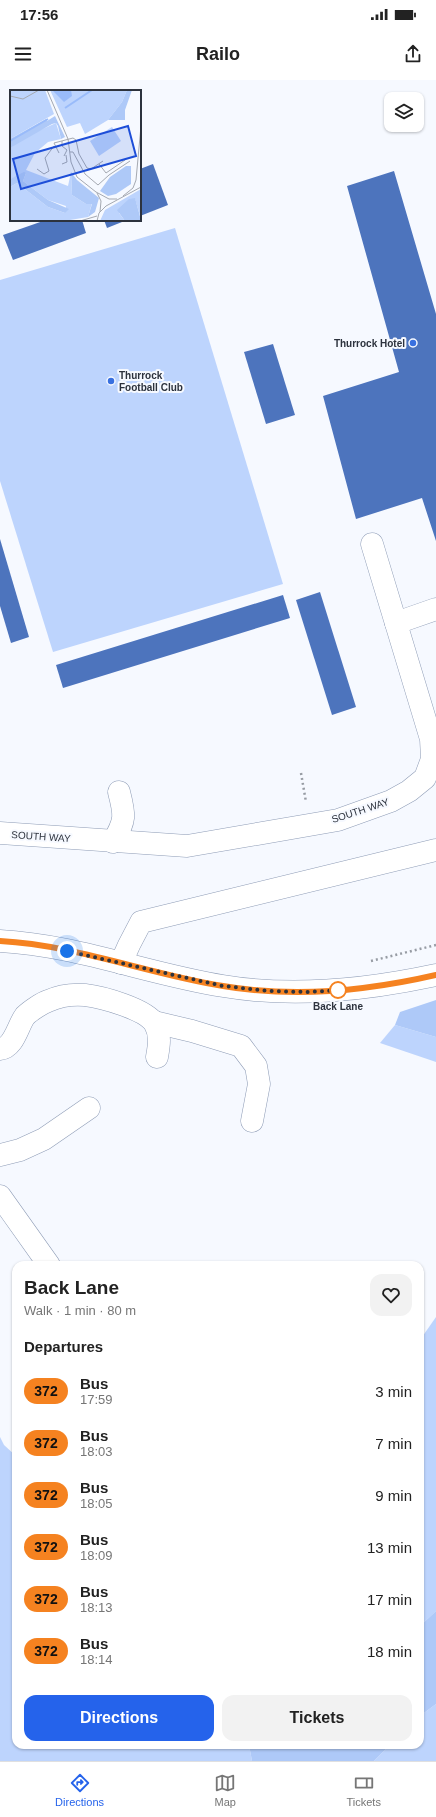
<!DOCTYPE html>
<html lang="en">
<head>
<meta charset="utf-8">
<style>
  :root { --surface:#fff; --page:#f2f2f2; --text:#222; --muted:#767676; --line:#e0e0e0; --accent:#2563eb }
  body { margin:0; font-family:Arial,sans-serif; background:var(--page); color:var(--text); height:100vh; display:flex; flex-direction:column; font-size:15px; white-space:nowrap }
  * { box-sizing:border-box; margin:0 }
  p { font-size:13px; color:var(--muted) }
  .icon { flex:none; width:22px; height:22px; fill:none; stroke:currentColor; stroke-width:2; stroke-linecap:round; stroke-linejoin:round }
  .map { position:relative; flex:1; overflow:hidden }
  .side { position:absolute; left:12px; top:1181px; width:412px; height:488px; display:flex; flex-direction:column; background:var(--surface); border-radius:12px; box-shadow:0 1px 3px #0004 }
  .side>* { flex:none }
  .badge { padding:0 8px; border-radius:13px; font-size:14px; line-height:26px }
  .buttons { position:absolute; left:384px; top:12px; display:grid; gap:8px }
  .buttons a { display:grid; place-items:center; width:40px; height:40px; border-radius:8px; background:var(--surface); box-shadow:0 1px 3px #0004; font-size:20px }
  .you { position:absolute; width:20px; height:20px; margin:-10px; border:3px solid #fff; border-radius:50%; background:#1a73e8; box-shadow:0 0 0 6px #1a73e833 }
  .map>.badge { position:absolute; translate:-50% -50%; box-shadow:0 0 0 2px #fff }
  h2 { padding:0 12px; font-size:15px; line-height:36px }
  .round { display:grid; place-items:center; flex:none; width:42px; height:42px; border-radius:12px; background:var(--page) }
  .headline { display:flex; align-items:center; justify-content:space-between; height:68px; padding:0 12px }
  h1 { font-size:19px; font-weight:800; line-height:30px }
  .action { display:flex; gap:8px; margin-top:auto; padding:8px 12px }
  .action a { flex:1; height:46px; border-radius:12px; background:var(--accent); color:#fff; font-size:16px; font-weight:800; line-height:46px; text-align:center }
  .action a+a { background:var(--page); color:var(--text) }
  ul { padding:0; list-style:none }
  li { display:flex; align-items:center; gap:12px; height:52px; padding:0 12px }
  li div { flex:1 }
  li b { display:block; font-size:15px }
  li em { font-style:normal }
  li .badge { min-width:44px; font-weight:700; text-align:center }
  .status { display:flex; justify-content:space-between; align-items:center; height:28px; padding:0 20px; background:var(--surface); direction:ltr }
  .status svg { height:11px; fill:currentColor }
  header { display:flex; justify-content:space-between; align-items:center; height:52px; padding:0 12px; background:var(--surface); font-size:18px; font-weight:800 }
  .menu { display:flex; justify-content:space-around; align-items:center; height:56px; border-top:1px solid var(--line); background:var(--surface); font-size:11px; color:var(--muted) }
  .menu a { display:grid; justify-items:center; gap:2px }
  .menu .active { color:var(--accent) }
  .map>svg:first-child { display:block }
  .green { fill:#bdd4fd }
  .forest { fill:#aec9f8 }
  .building { fill:#4d74bd }
  .lines { fill:none; stroke-linecap:round; stroke-linejoin:round }
  .minor-casing { stroke:#8e9cb6; stroke-width:23 }
  .path { stroke:#979ca4; stroke-width:2.5; stroke-dasharray:2 3; stroke-linecap:butt }
  .minor { stroke:#fff; stroke-width:22 }
  .line-casing { stroke:#fff; stroke-width:9 }
  .line { stroke:#f58220; stroke-width:6 }
  .walk { stroke:#2c323d; stroke-width:4; stroke-dasharray:0 7.2 }
  .poi-dot { fill:#3870e0; stroke:#f6f9ff; stroke-width:1.5 }
  .stop-dot { fill:#fff; stroke:#f58220; stroke-width:2 }
  .labels { text-anchor:middle; stroke-width:4; stroke-linejoin:round; paint-order:stroke }
  .poi-label { font-size:10px; font-weight:bold; fill:#2c323d; stroke:#f6f9ff; text-anchor:end }
  .street-label { font-size:10px; fill:#2c323d; stroke:#f6f9ff }
  .stop-label { font-size:10px; font-weight:bold; fill:#2c323d; stroke:#f6f9ff }
  .inset-river { fill:none; stroke:#99bbfa; stroke-width:2 }
  .inset-road { fill:none; stroke:#a5a9b1; stroke-width:1 }
  .view { fill:#1d4ed8; fill-opacity:0.15; stroke:#1d4ed8; stroke-width:2 }
  .inset-edge { fill:none; stroke:#2c323d; stroke-width:2 }
</style>
</head>
<body>
<div class="status"><b>17:56</b><svg viewBox="0 0 49 12"><path d="M0 12V9h3v3zM5 12V6h3v6zM10 12V3h3v9zM15 12V0h3v12zM26 1h20v11H26zM47 4h2v5h-2z"/></svg></div>
<header><svg class="icon" aria-label="menu" viewBox="0 0 24 24"><path d="M4 6h16M4 12h16M4 18h16"/></svg>Railo<svg class="icon" aria-label="share" viewBox="0 0 24 24"><path d="M12 15V3M7 8l5-5 5 5M5 13v7h14v-7"/></svg></header>
<div class="map">
<svg width="436" height="1681" viewBox="0 0 436 1681">
  <rect width="100%" height="100%" fill="#f6f9ff"/>
  <!-- green -->
  <g class="green">
    <path d="M175 148 283 504 53 572 0 401V200Z"/>
    <path d="M395 945 436 957V982L380 963Z"/>
    <path d="M436 1237V1531L420 1546V1260Z"/>
    <path d="M0 1357 4 1365 16 1376V1665H249L252 1681H0Z"/>
    <path d="M436 1624V1681H374L390 1665H420V1636Z"/>
  </g>
  <!-- forest -->
  <g class="forest">
    <path d="M436 920V957L395 945 400 932Z"/>
    <path d="M436 1531V1624L420 1636V1546Z"/>
    <path d="M249 1665H390L374 1681H252Z"/>
  </g>
  <!-- building -->
  <g class="building">
    <path d="M153 84 168 125 140 136V89Z"/>
    <path d="M394 91 436 234V461L422 418 356 439 323 316 399 292 347 106Z"/>
    <path d="M46 140H82L86 153 13 180 3 155Z"/>
    <path d="M104 140H127L107 148Z"/>
    <path d="M273 264 295 335 266 344 244 272Z"/>
    <path d="M0 459 29 557 11 563 0 526Z"/>
    <path d="M320 512 356 627 332 635 296 520Z"/>
    <path d="M283 515 290 538 63 608 56 585Z"/>
  </g>
  <g class="lines">
    <defs>
      <g id="minor">
        <path d="M396 543 436 529"/>
        <path d="M0 753 187 766 338 740 391 721 409 711 425 698 432 679 431 659 372 464"/>
        <path d="M113 762C126 740 125 735 119 712"/>
        <path d="M0 861C76 865 148 894 223 906 294 918 366 910 436 895"/>
        <path d="M121 883 129 865 141 842 436 770"/>
        <path d="M154 942 192 951 241 966 256 986 259 1004 252 1041"/>
        <path d="M0 969C14 968 18 945 25 936 30 931 42 923 48 921 59 916 73 914 85 915 102 917 146 929 155 944 161 955 159 966 157 977"/>
        <path d="M0 1075 20 1070 44 1059 89 1028"/>
        <path d="M0 1116 49 1185"/>
      </g>
    </defs>
    <!-- minor casing -->
    <use href="#minor" class="minor-casing"/>
    <!-- path -->
    <g class="path">
      <path d="M301 693 306 722"/>
      <path d="M371 881 436 865"/>
    </g>
    <!-- minor -->
    <use href="#minor" class="minor"/>
  </g>
  <g class="lines">
    <defs>
      <path id="line" d="M0 861C76 865 148 894 223 906 293 918 367 911 436 895"/>
    </defs>
    <!-- line casing -->
    <use href="#line" class="line-casing"/>
    <!-- line -->
    <use href="#line" class="line"/>
    <!-- walk -->
    <path class="walk" d="M67 871 223 906 270 911 306 912 343 910H338"/>
  </g>
  <!-- markers -->
  <g class="poi-dot">
    <circle cx="413" cy="263" r="4"/>
    <circle cx="111" cy="301" r="4"/>
  </g>
  <circle class="stop-dot" cx="338" cy="910" r="8"/>
  <g class="labels">
    <!-- poi labels -->
    <g class="poi-label">
      <text x="405" y="267">Thurrock Hotel</text>
      <text x="119" y="299" text-anchor="start">Thurrock<tspan x="119" dy="12">Football Club</tspan></text>
    </g>
    <!-- street labels -->
    <g class="street-label">
      <text transform="translate(360 730) rotate(-18)" y="4">SOUTH WAY</text>
      <text transform="translate(41 756) rotate(4)" y="4">SOUTH WAY</text>
    </g>
    <!-- stop labels -->
    <g class="stop-label">
      <text x="338" y="930">Back Lane</text>
    </g>
  </g>
  <!-- overview -->
  <g transform="translate(10 10)">
    <rect width="131" height="131" fill="#f6f9ff"/>
    <path d="M0 0H35L44 24 0 49ZM40 0H117L112 12 98 30 75 44 70 33 57 37ZM46 33 51 49 38 52 25 63 16 80 58 96 61 82 62 105 76 114 82 113 78 127 54 131H1L0 97 7 93 38 117 55 123 56 116 38 110 13 91 16 83 0 89V58L15 47ZM102 37 111 51 89 66 80 51ZM131 99V129L125 109 109 123 115 131H90L95 120Z" fill="#bdd4fd"/>
    <path d="M117 0H122L115 20V30H98L112 12ZM45 26 55 47 51 49 48 36 46 33 42 34 0 58V49L36 29 37 31ZM116 76H121V94L106 104 98 106 90 101 100 87ZM14 82 16 83 13 91 38 110 59 119 55 123 38 117 7 93 0 97V89ZM61 82 67 90 89 108 85 122 78 127 82 114H76L62 105ZM125 108 131 130 115 131 107 120 119 109Z" fill="#aec9f8"/>
    <path d="M42 0H61L62 6 54 12Z" fill="#99bbfa"/>
    <path class="inset-river" d="M55 18 82 0M0 51 38 29"/>
    <path class="inset-road" d="M37 0 58 49 61 72 67 87 86 102 99 109H107M0 6 13 9 29 0M52 51V56L57 60 54 66M60 62H63L75 84 88 95 99 85 120 71M49 63 44 53 63 48 66 50 69 64 77 78 81 79 93 71M52 74 57 72 56 65M89 74 96 83 115 70M27 79 34 84 39 81 35 68 44 56M87 103 91 111 90 122M113 106 123 98 126 90 131 36M70 131 87 126M87 131 89 123 96 116 131 97"/>
    <path class="view" d="M118 36 126 66 11 99 3 69Z"/>
    <rect width="131" height="131" class="inset-edge"/>
  </g>
</svg>
<div class="buttons">
<a><svg class="icon" aria-label="layers" viewBox="0 0 24 24"><path d="M12 4l9 5-9 5-9-5zM3 14l9 5 9-5"/></svg></a>
</div>
<div class="you" style="left:67px;top:871px"></div>
<section class="side">
<div class="headline"><div><h1>Back Lane</h1><p>Walk · 1 min · 80 m</p></div><a class="round"><svg class="icon" aria-label="heart" viewBox="0 0 24 24"><path d="M12 20l-8-8c-3-5 5-10 8-4 3-6 11-1 8 4z"/></svg></a></div>
<h2>Departures</h2>
<ul>
<li><span class="badge" style="background:#f58220;color:#111">372</span><div><b>Bus</b><p>17:59</p></div><em>3 min</em></li>
<li><span class="badge" style="background:#f58220;color:#111">372</span><div><b>Bus</b><p>18:03</p></div><em>7 min</em></li>
<li><span class="badge" style="background:#f58220;color:#111">372</span><div><b>Bus</b><p>18:05</p></div><em>9 min</em></li>
<li><span class="badge" style="background:#f58220;color:#111">372</span><div><b>Bus</b><p>18:09</p></div><em>13 min</em></li>
<li><span class="badge" style="background:#f58220;color:#111">372</span><div><b>Bus</b><p>18:13</p></div><em>17 min</em></li>
<li><span class="badge" style="background:#f58220;color:#111">372</span><div><b>Bus</b><p>18:14</p></div><em>18 min</em></li>
</ul>
<div class="action"><a>Directions</a><a>Tickets</a></div>
</section>
</div>
<nav class="menu">
<a class="active"><svg class="icon" aria-label="directions" viewBox="0 0 24 24"><path d="M12 3l9 9-9 9-9-9zM9 14v-3h6M13 9l2 2-2 2"/></svg>Directions</a>
<a><svg class="icon" aria-label="map" viewBox="0 0 24 24"><path d="M3 6l6-2 6 2 6-2v14l-6 2-6-2-6 2zM9 4v14M15 6v14"/></svg>Map</a>
<a><svg class="icon" aria-label="tickets" viewBox="0 0 24 24"><path d="M3 7h18v10H3zM15 7v10"/></svg>Tickets</a>
</nav>
</body>
</html>
